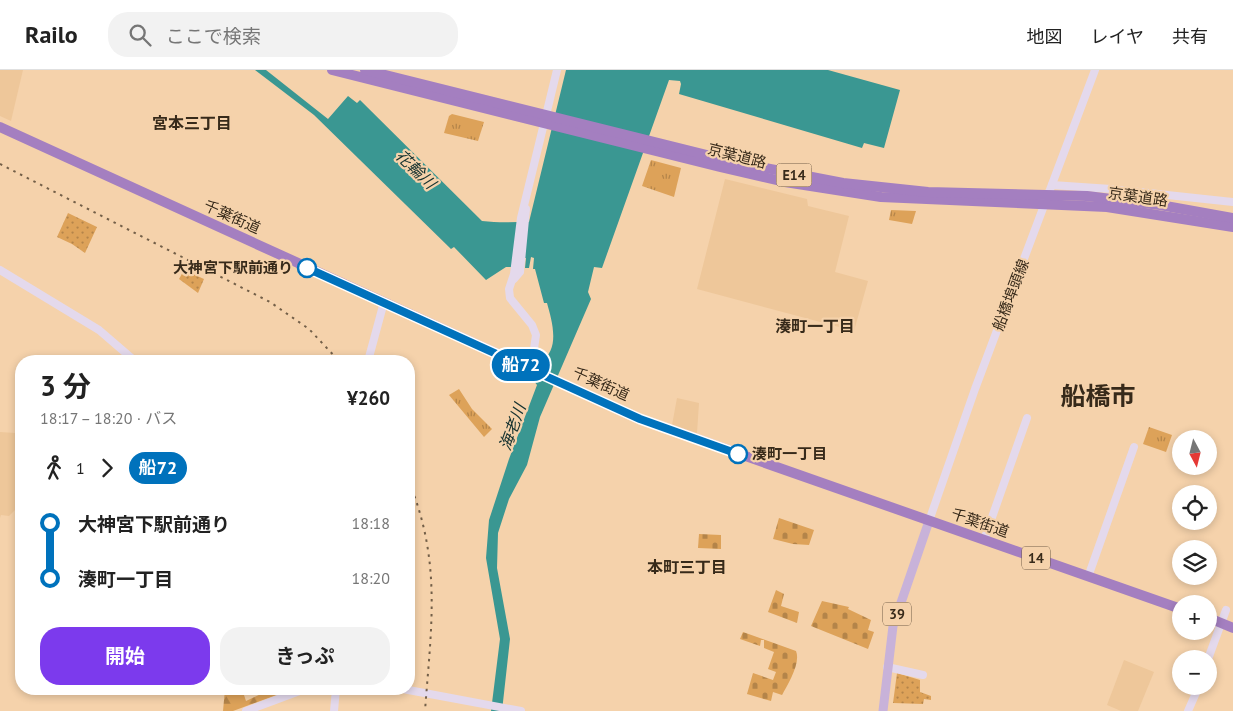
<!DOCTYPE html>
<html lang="ja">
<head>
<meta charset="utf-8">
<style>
  :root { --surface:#fff; --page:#f2f2f2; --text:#222; --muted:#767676; --line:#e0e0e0; --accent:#7c3aed }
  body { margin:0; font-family:"PT Sans","Noto Sans JP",sans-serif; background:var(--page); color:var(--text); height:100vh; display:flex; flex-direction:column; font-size:19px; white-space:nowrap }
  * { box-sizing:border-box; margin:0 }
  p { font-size:16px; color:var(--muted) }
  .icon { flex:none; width:28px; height:28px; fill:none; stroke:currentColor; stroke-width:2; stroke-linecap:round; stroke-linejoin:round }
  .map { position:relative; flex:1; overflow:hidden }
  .side { position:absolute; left:15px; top:285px; width:400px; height:340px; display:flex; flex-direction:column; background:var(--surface); border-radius:20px; box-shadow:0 2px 8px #0003 }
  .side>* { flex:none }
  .badge { padding:0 10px; border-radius:16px; font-size:18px; line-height:32px }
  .needle { width:32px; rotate:173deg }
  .fabs { position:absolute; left:1172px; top:360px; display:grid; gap:10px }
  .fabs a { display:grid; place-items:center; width:45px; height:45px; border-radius:50%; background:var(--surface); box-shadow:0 2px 8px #0003; font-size:25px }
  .map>.badge { position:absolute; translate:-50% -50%; box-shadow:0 0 0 2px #fff }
  .legs { display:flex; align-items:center; gap:8px; height:55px; padding:0 25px; font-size:16px }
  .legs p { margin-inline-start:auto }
  .head { display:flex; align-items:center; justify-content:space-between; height:85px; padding:0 25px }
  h1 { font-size:28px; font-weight:700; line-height:38px }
  .primary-button { display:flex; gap:10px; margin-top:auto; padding:10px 25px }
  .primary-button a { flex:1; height:58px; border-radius:20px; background:var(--accent); color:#fff; font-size:20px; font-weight:700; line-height:58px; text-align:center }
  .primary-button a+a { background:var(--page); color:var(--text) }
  ul { padding:0 25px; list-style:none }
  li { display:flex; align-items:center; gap:18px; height:55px; font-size:19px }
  li i { display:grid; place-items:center; width:8px; height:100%; margin:0 6px; background:currentColor }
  li i::after { content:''; width:12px; height:12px; margin:-6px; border:4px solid; border-radius:50%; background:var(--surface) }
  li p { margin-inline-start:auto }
  li:first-child i { background:linear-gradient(#0000 50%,currentColor 0) }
  li:last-child i { background:linear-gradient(currentColor 50%,#0000 0) }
  header { display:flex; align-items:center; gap:30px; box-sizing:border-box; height:70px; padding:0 25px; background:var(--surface); border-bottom:1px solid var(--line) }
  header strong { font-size:24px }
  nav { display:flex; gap:28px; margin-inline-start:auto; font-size:18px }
  .search { width:350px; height:45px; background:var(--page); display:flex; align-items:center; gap:12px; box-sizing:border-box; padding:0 18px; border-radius:20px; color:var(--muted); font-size:19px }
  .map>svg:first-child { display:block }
  .built { fill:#eec79a }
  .grass { fill:url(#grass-dots) }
  .forest { fill:url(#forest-firs) }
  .cemetery { fill:url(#cemetery-stones) }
  .park { fill:url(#park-tufts) }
  .water { fill:#3a9792 }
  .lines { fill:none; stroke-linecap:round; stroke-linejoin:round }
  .secondary { stroke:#e4d9ec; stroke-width:8 }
  .primary { stroke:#c8b2d9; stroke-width:9 }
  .highway { stroke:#a47fc0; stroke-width:10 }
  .rail { stroke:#735f48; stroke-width:2; stroke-dasharray:2.5 5; stroke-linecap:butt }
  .line-1-casing { stroke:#fff; stroke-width:11 }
  .line-1 { stroke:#0072bc; stroke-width:8 }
  .stop-1-dot { fill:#fff; stroke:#0072bc; stroke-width:2.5 }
  .labels { text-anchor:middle; stroke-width:4.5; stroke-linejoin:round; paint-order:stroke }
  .shield { fill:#f5d2ab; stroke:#705c46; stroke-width:1 }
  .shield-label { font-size:14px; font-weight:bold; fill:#372a1a }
  .street-label { font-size:15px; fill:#372a1a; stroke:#f5d2ab }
  .stop-label { font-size:15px; font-weight:bold; fill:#372a1a; stroke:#f5d2ab; text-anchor:end }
  .neighbourhood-label { font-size:16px; font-weight:bold; fill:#372a1a; stroke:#f5d2ab }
  .water-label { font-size:16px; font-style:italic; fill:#13302e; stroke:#f5d2ab }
  .town-label { font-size:25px; font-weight:bold; fill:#372a1a; stroke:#f5d2ab }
</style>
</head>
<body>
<header>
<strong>Railo</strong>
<div class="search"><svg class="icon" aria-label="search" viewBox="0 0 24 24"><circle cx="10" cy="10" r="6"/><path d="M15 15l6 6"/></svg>ここで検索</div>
<nav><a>地図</a><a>レイヤ</a><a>共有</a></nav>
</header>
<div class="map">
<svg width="1233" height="641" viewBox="0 0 1233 641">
  <defs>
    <pattern id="grass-dots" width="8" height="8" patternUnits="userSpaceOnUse" patternTransform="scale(1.25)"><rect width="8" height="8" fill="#dda259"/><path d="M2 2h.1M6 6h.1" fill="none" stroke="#b48449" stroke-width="1.8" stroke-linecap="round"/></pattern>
    <pattern id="forest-firs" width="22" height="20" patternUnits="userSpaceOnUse" patternTransform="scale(1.25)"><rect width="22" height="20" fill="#dda259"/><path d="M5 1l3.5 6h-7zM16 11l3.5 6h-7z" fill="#b48449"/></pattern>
    <pattern id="cemetery-stones" width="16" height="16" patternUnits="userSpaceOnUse" patternTransform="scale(1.25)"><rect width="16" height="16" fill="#dda259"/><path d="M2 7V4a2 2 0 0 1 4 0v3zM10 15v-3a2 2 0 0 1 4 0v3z" fill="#b48449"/></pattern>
    <pattern id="park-tufts" width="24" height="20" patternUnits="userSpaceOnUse" patternTransform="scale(1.25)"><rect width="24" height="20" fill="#dda259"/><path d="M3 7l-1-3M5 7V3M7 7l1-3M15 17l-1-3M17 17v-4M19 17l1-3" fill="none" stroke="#b48449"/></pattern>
  </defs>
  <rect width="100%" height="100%" fill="#f5d2ab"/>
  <!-- built -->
  <g class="built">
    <path d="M0 0H23L11 51 0 46Z"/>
    <path d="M725 109 807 129 808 136 849 146 835 202 868 211 854 261 697 219Z"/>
    <path d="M677 328 699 333 697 363 694 364 672 355Z"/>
    <path d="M0 362 15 363 21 367V434L9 446 1 445 0 448Z"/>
    <path d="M1124 590 1154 602 1138 641H1121L1107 635Z"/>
  </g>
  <!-- grass -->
  <g class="grass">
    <path d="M68 143 97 157 85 183 72 174 57 167Z"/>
    <path d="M184 200 204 209 198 223 179 209Z"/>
    <path d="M897 603 920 610V622L931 626V630L924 629 923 634 893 633Z"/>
  </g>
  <!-- forest -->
  <path class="forest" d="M225 619H245L244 625 246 631 263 623 264 619H293L233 641H223Z"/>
  <!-- cemetery -->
  <g class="cemetery">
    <path d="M779 448 814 460 809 475 793 474 773 469Z"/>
    <path d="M699 464 721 465V479L698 478Z"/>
    <path d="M776 520 784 524 781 536 799 542 797 553 768 542Z"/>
    <path d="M822 531 849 537 848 539 871 550 868 560 874 562 868 579 811 556Z"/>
    <path d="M743 562 796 581C801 593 788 614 782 625L773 622 771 631 747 624 753 603 773 610 776 602 768 599 774 582 764 578V570H761L760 576 740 569Z"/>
  </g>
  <!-- park -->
  <g class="park">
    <path d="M452 44 484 52 478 71 444 63 449 46Z"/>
    <path d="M651 90 681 98 674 127 642 116Z"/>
    <path d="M891 140 916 141 912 154 889 150Z"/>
    <path d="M459 319 472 339 492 359 484 367 449 325Z"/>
    <path d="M1149 357 1172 365 1166 382 1143 374Z"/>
  </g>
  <!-- water -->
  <path class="water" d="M255 0H266L328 49 348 26 357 33 360 30 482 151C498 153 513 152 529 152L566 0H828L900 20 884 78 864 73 862 78 679 24 681 14 680 11 669 10 602 198 594 197 588 222 591 229 540 347 527 395 509 429 498 463 497 498 510 569 502 641H491L500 569 486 488 489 450 509 389 537 315 534 311 540 292C561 280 552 251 547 233H544L535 199H533L534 188 531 187 529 198H525L526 188H524L517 197H506L486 210 454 177 451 179 314 45Z"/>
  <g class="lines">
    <!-- secondary -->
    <g class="secondary">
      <path d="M1052 115 1111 119 1233 132"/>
      <path d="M0 200 99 260 135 291"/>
      <path d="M514 209 520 202 526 139"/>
      <path d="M368 291 384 232"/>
      <path d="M531 299 536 265 532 255 510 228 509 219 514 204 521 148 557 0"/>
      <path d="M929 451 975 319 1095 0"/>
      <path d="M984 470 1027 348"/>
      <path d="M1088 507 1134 377"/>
      <path d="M1208 589 1226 540"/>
      <path d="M887 597 923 605"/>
      <path d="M403 619 521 641"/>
      <path d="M246 641 305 619"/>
      <path d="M334 641 336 619"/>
      <path d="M1188 641 1199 616"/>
    </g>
    <!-- primary -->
    <path class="primary" d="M883 641 893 556 929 451"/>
    <!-- highway -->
    <g class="highway">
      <path d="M332 0 720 97 785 112 881 127 1107 137 1233 157"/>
      <path d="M365 0 735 92 843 113 928 122 1087 126 1160 135 1233 148"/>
      <path d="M0 57 640 349 1181 539"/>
      <path d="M1209 548 1233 558"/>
    </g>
    <!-- rail -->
    <g class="rail">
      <path d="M0 94 270 232 309 259 339 291"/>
      <path d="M409 412C442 492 431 558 425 641"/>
    </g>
  </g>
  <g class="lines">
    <defs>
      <path id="line-1" d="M307 198 640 349 738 384"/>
    </defs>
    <!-- line-1 casing -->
    <use href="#line-1" class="line-1-casing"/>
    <!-- line-1 -->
    <use href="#line-1" class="line-1"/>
  </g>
  <!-- markers -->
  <g class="stop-1-dot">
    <circle cx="307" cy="198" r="9"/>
    <circle cx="738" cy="384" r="9"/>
  </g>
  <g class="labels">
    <!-- shield labels -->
    <g class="shield">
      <rect x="776.5" y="93.5" width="35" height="23" rx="4"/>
      <rect x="1022" y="476.5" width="28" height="23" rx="4"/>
      <rect x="883" y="532.5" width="28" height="23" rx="4"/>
    </g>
    <g class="shield-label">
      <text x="794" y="110">E14</text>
      <text x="1036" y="493">14</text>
      <text x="897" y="549">39</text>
    </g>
    <!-- street labels -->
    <g class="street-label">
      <text transform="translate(737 86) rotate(14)" y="5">京葉道路</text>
      <text transform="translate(1138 127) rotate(8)" y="5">京葉道路</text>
      <text transform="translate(232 147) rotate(24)" y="5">千葉街道</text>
      <text transform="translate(1011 225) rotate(-69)" y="5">船橋埠頭線</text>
      <text transform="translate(601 314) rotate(24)" y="5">千葉街道</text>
      <text transform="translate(980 453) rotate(19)" y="5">千葉街道</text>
    </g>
    <!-- stop labels -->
    <g class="stop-label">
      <text x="293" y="203">大神宮下駅前通り</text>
      <text x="752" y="389" text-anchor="start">湊町一丁目</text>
    </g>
    <!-- neighbourhood labels -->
    <g class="neighbourhood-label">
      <text x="192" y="59">宮本三丁目</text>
      <text x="815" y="262">湊町一丁目</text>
      <text x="687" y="503">本町三丁目</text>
    </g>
    <!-- water labels -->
    <g class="water-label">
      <text transform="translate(416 99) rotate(44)" y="6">花輪川</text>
      <text transform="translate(512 357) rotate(-70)" y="6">海老川</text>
    </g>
    <!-- town labels -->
    <g class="town-label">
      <text x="1098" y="335">船橋市</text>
    </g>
  </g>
</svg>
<div class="fabs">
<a><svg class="needle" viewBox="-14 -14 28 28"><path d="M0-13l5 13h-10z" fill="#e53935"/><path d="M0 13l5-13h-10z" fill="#767676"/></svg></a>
<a><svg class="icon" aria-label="locate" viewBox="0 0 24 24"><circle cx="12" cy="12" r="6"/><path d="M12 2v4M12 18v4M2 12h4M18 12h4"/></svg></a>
<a><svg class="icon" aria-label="layers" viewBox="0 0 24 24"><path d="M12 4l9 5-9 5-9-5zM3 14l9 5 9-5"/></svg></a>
<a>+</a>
<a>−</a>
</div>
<b class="badge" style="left:521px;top:295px;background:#0072bc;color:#fff">船72</b>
<section class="side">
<div class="head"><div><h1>3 分</h1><p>18:17 – 18:20 · バス</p></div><b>¥260</b></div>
<div class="legs"><svg class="icon" aria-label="walk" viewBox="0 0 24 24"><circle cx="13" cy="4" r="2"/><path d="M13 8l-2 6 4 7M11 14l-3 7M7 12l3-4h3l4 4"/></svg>1<svg class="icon" aria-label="forward" viewBox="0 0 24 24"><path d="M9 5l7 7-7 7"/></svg><b class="badge" style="background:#0072bc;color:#fff">船72</b></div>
<ul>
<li><i style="color:#0072bc"></i><b>大神宮下駅前通り</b><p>18:18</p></li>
<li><i style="color:#0072bc"></i><b>湊町一丁目</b><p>18:20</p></li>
</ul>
<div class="primary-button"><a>開始</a><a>きっぷ</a></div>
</section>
</div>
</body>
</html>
